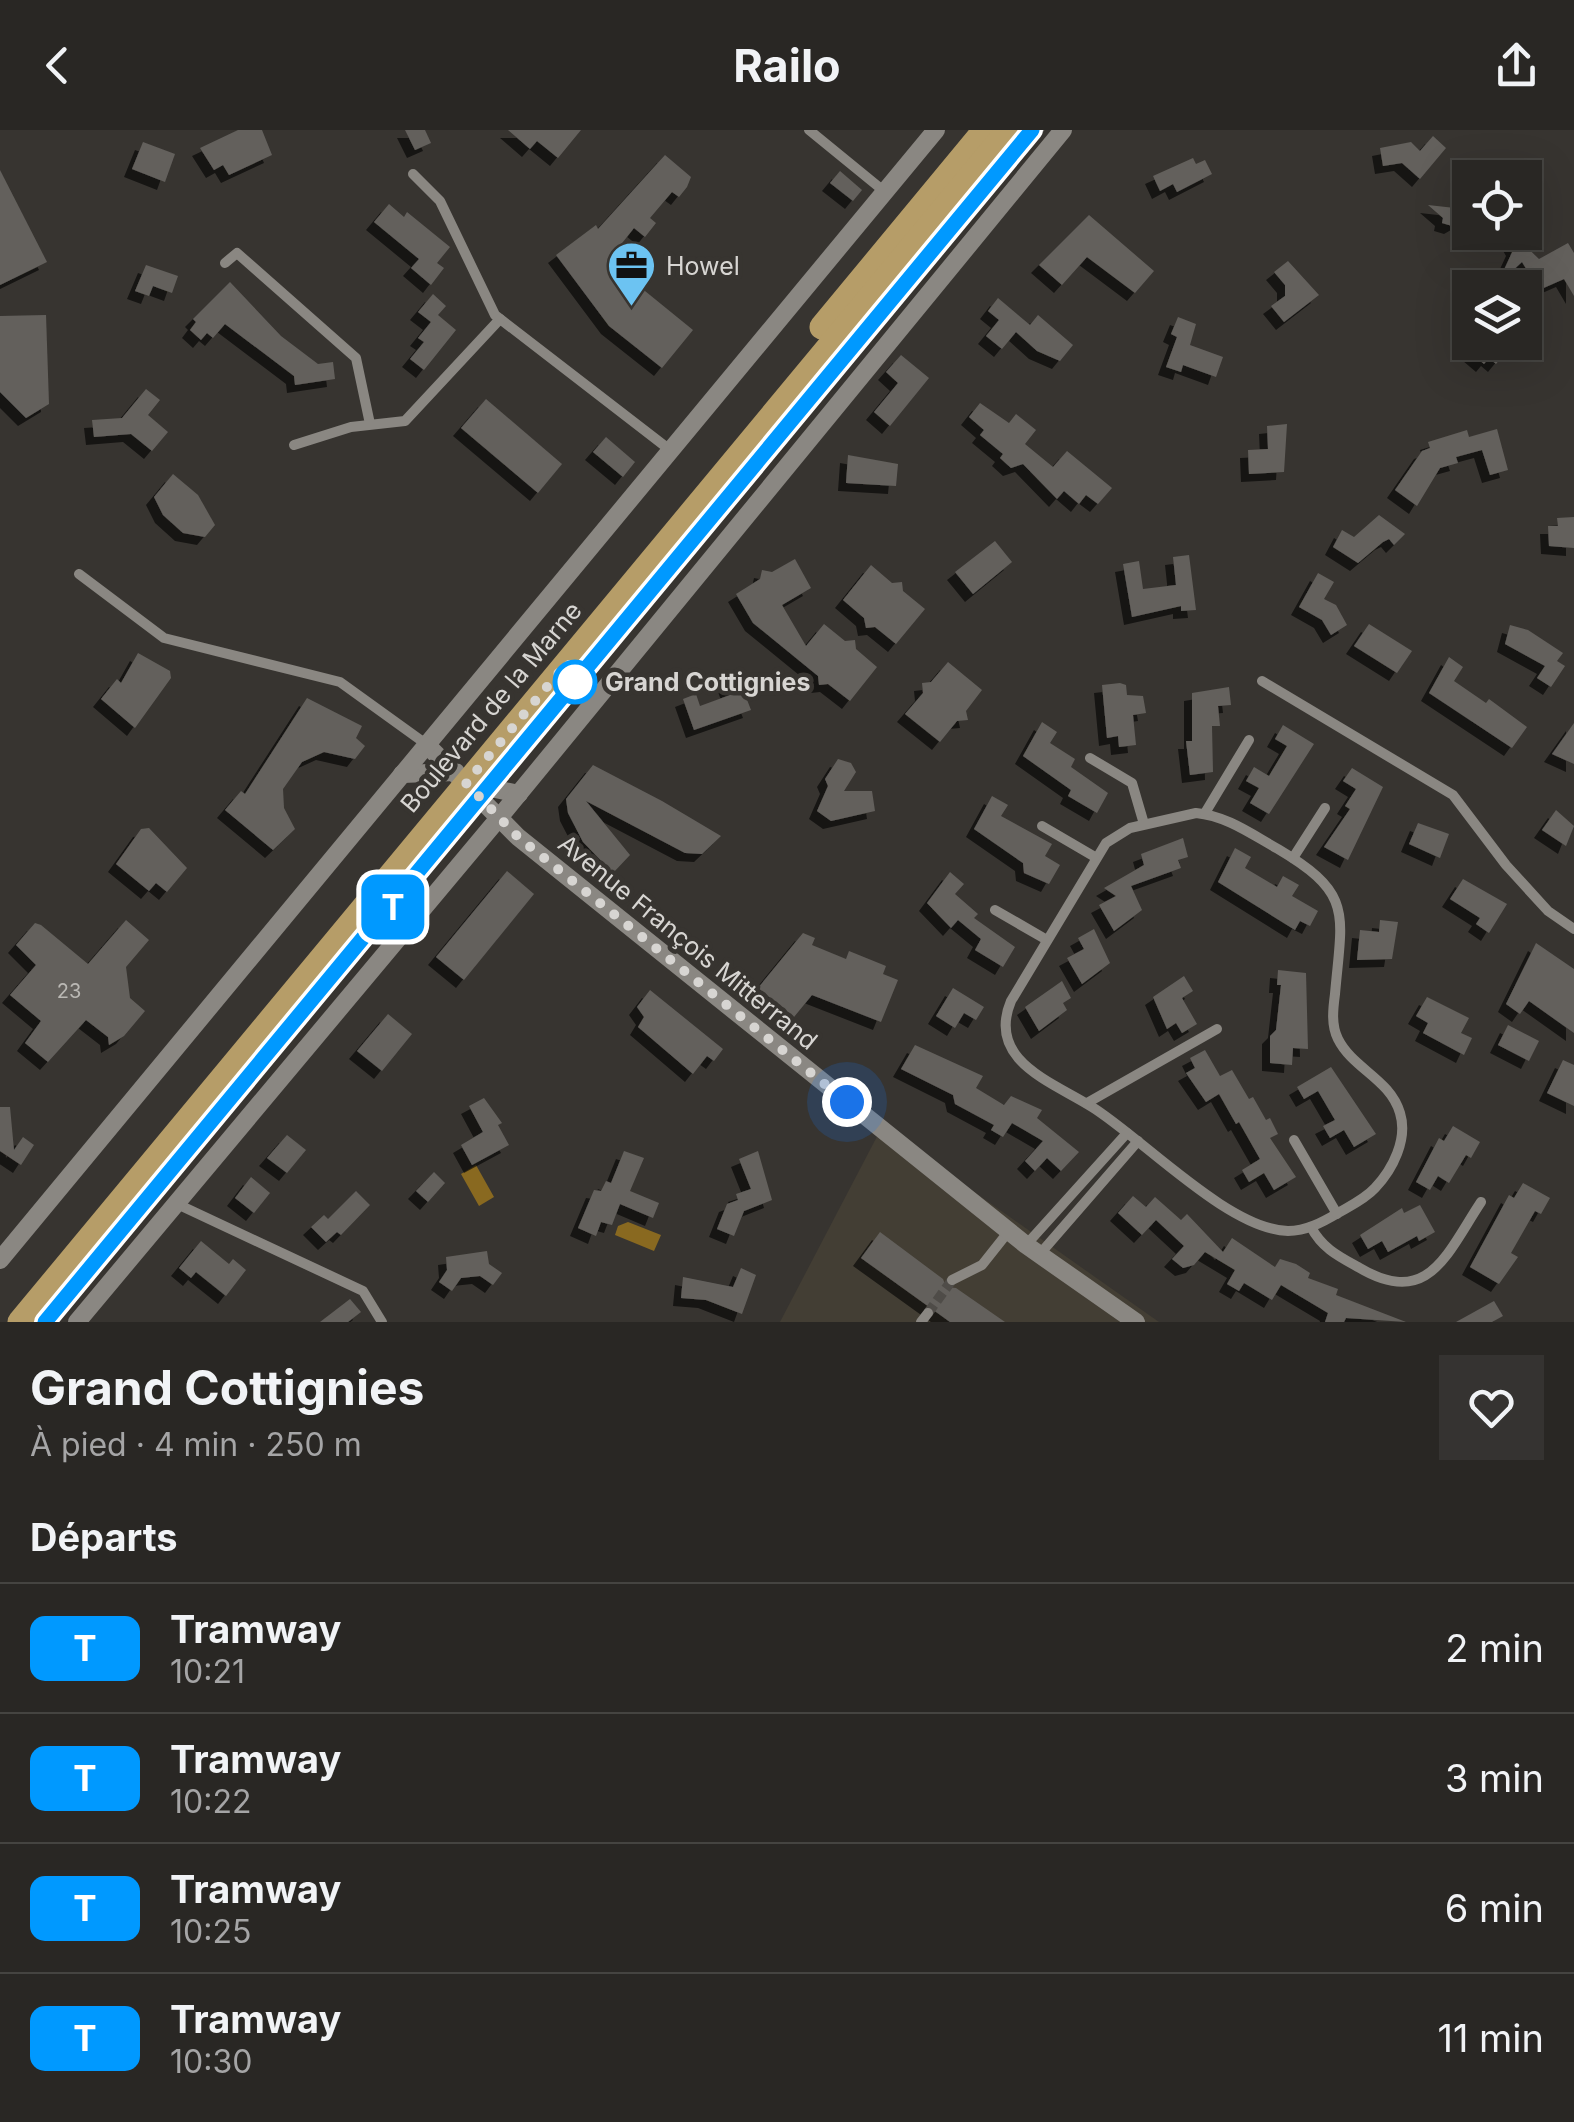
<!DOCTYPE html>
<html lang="fr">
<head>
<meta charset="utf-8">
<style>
  :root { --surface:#292724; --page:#353331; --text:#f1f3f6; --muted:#a5a5a6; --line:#454441 }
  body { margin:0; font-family:Inter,sans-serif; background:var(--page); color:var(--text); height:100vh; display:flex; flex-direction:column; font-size:38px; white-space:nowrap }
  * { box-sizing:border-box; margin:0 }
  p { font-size:32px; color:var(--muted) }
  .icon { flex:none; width:55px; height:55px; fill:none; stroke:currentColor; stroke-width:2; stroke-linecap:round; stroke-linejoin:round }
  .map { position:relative; height:1192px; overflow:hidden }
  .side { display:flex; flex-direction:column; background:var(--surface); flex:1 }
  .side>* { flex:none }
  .badge { padding:0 20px; border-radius:15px; font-size:35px; line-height:65px }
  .buttons { position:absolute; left:1452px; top:30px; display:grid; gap:20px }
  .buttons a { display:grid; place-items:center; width:90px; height:90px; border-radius:0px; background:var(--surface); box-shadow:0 10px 40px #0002,0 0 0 2px var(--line); font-size:50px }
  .you { position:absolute; width:50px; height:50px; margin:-25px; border:8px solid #fff; border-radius:50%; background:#1a73e8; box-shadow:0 0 0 15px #1a73e833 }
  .map>.badge { position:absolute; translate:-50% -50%; box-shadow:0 0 0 5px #fff }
  h2 { padding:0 30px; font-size:38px; line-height:90px }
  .round { display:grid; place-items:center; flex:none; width:105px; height:105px; border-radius:0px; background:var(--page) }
  .summary { display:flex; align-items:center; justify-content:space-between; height:170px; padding:0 30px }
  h1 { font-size:48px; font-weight:700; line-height:75px }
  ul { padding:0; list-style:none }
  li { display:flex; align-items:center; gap:30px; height:130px; padding:0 30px; border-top:2px solid var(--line) }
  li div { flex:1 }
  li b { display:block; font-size:38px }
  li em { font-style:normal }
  li .badge { min-width:110px; font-weight:700; text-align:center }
  header { display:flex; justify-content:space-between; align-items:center; height:130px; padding:0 30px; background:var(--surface); font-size:45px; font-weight:700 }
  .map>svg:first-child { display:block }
  .built { fill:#433e34 }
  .water { fill:#896920 }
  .building { fill:#63605c; filter:url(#shadow) }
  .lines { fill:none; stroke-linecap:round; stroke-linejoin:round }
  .minor-tunnel { stroke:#4f4c48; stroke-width:10; stroke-dasharray:10 5; stroke-linecap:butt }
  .minor { stroke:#8a8782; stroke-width:10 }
  .tertiary { stroke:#8a8782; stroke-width:18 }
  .primary { stroke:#b69d68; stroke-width:25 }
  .tram { stroke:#807e7a; stroke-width:2.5 }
  .line-casing { stroke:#fff; stroke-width:22 }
  .line { stroke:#09f; stroke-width:15 }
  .walk { stroke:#d7d5d2; stroke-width:10; stroke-dasharray:0 18 }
  .stop-dot { fill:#fff; stroke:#09f; stroke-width:5 }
  .labels { text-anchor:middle; stroke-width:9; stroke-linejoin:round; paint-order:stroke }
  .number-label { font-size:20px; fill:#bab8b4 }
  .poi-label { font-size:25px; fill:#d7d5d2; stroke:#373430; text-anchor:start }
  .stop-label { font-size:25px; font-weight:bold; fill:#d7d5d2; stroke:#373430; text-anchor:start }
  .street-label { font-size:25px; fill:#d7d5d2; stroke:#373430 }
</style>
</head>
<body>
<header><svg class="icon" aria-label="back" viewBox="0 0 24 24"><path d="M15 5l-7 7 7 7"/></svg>Railo<svg class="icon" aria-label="share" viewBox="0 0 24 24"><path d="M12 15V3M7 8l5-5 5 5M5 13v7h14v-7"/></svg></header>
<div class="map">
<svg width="1574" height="1192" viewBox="0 0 1574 1192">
  <defs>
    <filter id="shadow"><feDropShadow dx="-8" dy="8" stdDeviation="0" flood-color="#0009"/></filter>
  </defs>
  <rect width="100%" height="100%" fill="#373430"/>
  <!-- built -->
  <path class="built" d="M882 997 1159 1192H780Z"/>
  <!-- water -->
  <g class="water">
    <path d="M476 1035 494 1067 479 1076 461 1044Z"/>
    <path d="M628 1092 661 1105 654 1121 615 1105 618 1096Z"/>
  </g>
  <!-- building -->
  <g class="building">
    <path d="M238 0H262L272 25 229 45 223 35 214 40 200 18Z"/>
    <path d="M405 0H425L431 13 415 20Z"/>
    <path d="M508 0H581L558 28 537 11 530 19Z"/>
    <path d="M1433 6 1446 18 1420 49 1402 33 1383 36 1380 18 1411 12 1420 21Z"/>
    <path d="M143 12 175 24 165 52 132 39Z"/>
    <path d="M665 25 691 47 687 57 679 67 672 62 650 88 656 93 645 107 634 98 615 122 645 161 693 200 662 238 609 196 556 125 596 95 598 99Z"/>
    <path d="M1193 28 1196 34 1205 30 1212 44 1177 62 1173 54 1160 61 1153 46Z"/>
    <path d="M0 40 47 132 0 155Z"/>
    <path d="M840 41 862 60 853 71 830 53Z"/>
    <path d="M1459 73 1470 82V101L1459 92 1452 96 1442 93 1443 88 1428 75 1455 78Z"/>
    <path d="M389 74 404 87 407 82 450 117 437 133 444 138 431 155 411 138 419 129 374 92Z"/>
    <path d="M1089 85 1154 141 1135 163 1087 127 1062 155 1039 135Z"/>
    <path d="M1505 102H1511L1539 129 1568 113 1574 123V166L1564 149 1539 160 1522 132 1497 155 1514 118Z"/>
    <path d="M1288 131 1319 165 1284 192 1271 176 1285 166V155L1274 142Z"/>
    <path d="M146 135 178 146 172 163 153 156 149 166 135 161Z"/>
    <path d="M230 152 281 206 318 234 333 232 335 249 295 255 294 246 225 194 213 208 207 203 201 210 190 200 196 192 193 189Z"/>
    <path d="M433 164 446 176 438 185 456 200 424 240 410 229 424 212 418 208 431 192 418 182Z"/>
    <path d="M998 168 1030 195 1038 185 1073 215 1060 231 1037 221 1016 202 1002 219 986 206 999 190 988 181Z"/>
    <path d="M46 185 49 274 26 288 0 262V186Z"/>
    <path d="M1178 187 1196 194 1190 215 1223 227 1216 247 1183 235 1181 242 1166 237 1177 207 1171 204Z"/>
    <path d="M1458 212H1514L1496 234 1489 228 1484 234Z"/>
    <path d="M901 225 929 248 890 296 874 282 898 253 886 242Z"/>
    <path d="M146 259 160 270 148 285 168 302 152 321 131 304 94 307 92 290 122 288Z"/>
    <path d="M486 269 562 334 538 363 461 298Z"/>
    <path d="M980 273 1009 293 1016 284 1036 300 1025 314 1053 337 1067 321 1112 358 1098 374 1086 365 1079 374 1064 361 1057 369 1023 334 1011 338 1000 328 1003 324 980 305 984 300 969 287Z"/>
    <path d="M1287 294 1284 342 1249 344 1248 320 1268 319 1267 296Z"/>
    <path d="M1497 299 1508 340 1490 345 1482 320 1456 327 1458 333 1440 338 1417 376 1395 360 1422 321 1430 318 1428 312 1467 300 1469 307Z"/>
    <path d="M606 307 635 332 623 347 593 322Z"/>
    <path d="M848 325 898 334 896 356 846 353Z"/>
    <path d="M173 344 198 365 215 395 205 407 183 403 163 385 154 367Z"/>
    <path d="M1379 385 1405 404 1394 415 1389 409 1383 412 1358 433 1333 417 1342 400 1354 407Z"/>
    <path d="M1574 387V418L1549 416 1548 396H1558L1557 388Z"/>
    <path d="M995 411 1012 432 973 464 955 442Z"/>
    <path d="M1189 425 1196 480 1181 481V476L1132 487 1123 434 1139 431 1143 459 1176 455 1173 427Z"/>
    <path d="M795 429 811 458 782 475 806 516 824 494 845 511 855 510 856 519 877 537 850 571 828 554 819 555 818 546 753 493 736 464 760 449 762 440 772 442Z"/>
    <path d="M871 435 892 453 902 452 903 461 925 479 896 514 875 497 866 498 864 488 843 470Z"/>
    <path d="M1318 443 1334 452 1324 469 1336 475 1347 495 1331 505 1322 490 1299 477Z"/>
    <path d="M1369 494 1412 521 1397 543 1354 516Z"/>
    <path d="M1510 495 1528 500 1563 523 1557 531 1565 536 1551 557 1537 548 1545 536 1505 514Z"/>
    <path d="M138 523 170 541 171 548 135 598 101 569 117 549 121 553Z"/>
    <path d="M1449 527 1463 537 1454 551 1486 573 1489 569 1527 597 1512 618 1429 563Z"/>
    <path d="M948 532 982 560 966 581 968 590 957 591 940 612 905 584 923 563 922 553 931 552Z"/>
    <path d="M739 549 751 580 694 600 683 569 696 564 700 576 730 565 726 554Z"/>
    <path d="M1120 553 1126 555 1127 565 1143 566 1146 583 1133 585 1136 615 1119 617 1118 606 1107 608 1102 555Z"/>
    <path d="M1229 557 1231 575 1218 576 1220 596H1212L1213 642 1190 645 1186 611H1192V563Z"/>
    <path d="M307 568 362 596 356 608 365 616 355 629 324 622 302 632 283 659 284 678 295 699 273 720 225 680 241 661 245 664Z"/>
    <path d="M1042 592 1057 602 1050 613 1075 629 1071 637 1108 663 1097 683 1068 666 1071 660 1023 626Z"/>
    <path d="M1574 593V634L1552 624Z"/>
    <path d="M1283 595 1314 614 1269 684 1250 673 1259 658 1246 651 1254 637 1269 646 1287 616 1275 609Z"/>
    <path d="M838 629 851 633 856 642 844 661H872L875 681 831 691 817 681 828 656 825 649Z"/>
    <path d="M593 635 662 671 721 706 702 724 685 723 586 671 630 725 613 743 583 712 568 683 566 669Z"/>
    <path d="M1352 638 1383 657 1348 730 1324 717 1350 679 1345 676 1356 659 1343 651Z"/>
    <path d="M992 666 1008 675 1001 686 1052 714 1045 726 1060 735 1049 754 1024 743 1023 733 974 699Z"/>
    <path d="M1556 680 1574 696 1566 716 1542 700Z"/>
    <path d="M1418 693 1449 704 1440 728 1409 714Z"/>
    <path d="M149 698 187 738 167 762 156 753 149 761 116 734 141 699Z"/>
    <path d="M1183 708 1188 727 1178 730 1181 738 1131 756 1142 780 1114 801 1099 775 1116 766 1104 758 1144 735 1141 724Z"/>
    <path d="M1235 718 1251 727 1245 738 1277 757 1283 746 1299 755 1292 766 1318 781 1310 796 1300 791 1295 800 1218 752Z"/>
    <path d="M507 741 534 764 464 850 436 827Z"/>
    <path d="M950 742 964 754 955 764 978 784 974 788 1015 817 1003 837 975 820 981 809 958 790 951 798 927 773Z"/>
    <path d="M1463 749 1507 774 1489 803 1476 794 1480 788 1450 769Z"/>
    <path d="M126 790 149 810 126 837 130 868 145 881 124 906 109 915 108 907 86 890 48 932 25 913 41 891 10 865 36 835 16 815 35 793 41 795 88 834Z"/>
    <path d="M1380 790 1398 792 1392 829 1357 830 1360 800 1379 802Z"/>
    <path d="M1094 799 1110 833 1082 854 1067 828 1084 819 1078 808Z"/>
    <path d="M803 803 815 808 812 815 846 829 849 821 886 836 883 844 898 850 881 892 812 865 794 887 758 858Z"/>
    <path d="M1536 813 1574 839V903L1529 871 1520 884 1506 874Z"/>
    <path d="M1278 840 1306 843 1308 919 1293 918 1292 935 1270 933V906L1276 900 1281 855H1277Z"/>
    <path d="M1184 846 1193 861 1182 868 1197 894 1182 903 1176 893 1167 899 1153 867Z"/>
    <path d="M1062 851 1071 868 1063 873 1067 880 1039 901 1025 877Z"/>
    <path d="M953 858 984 877 976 890 964 883 955 898 936 886Z"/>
    <path d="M650 860 723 919 714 931 707 926 693 944 638 897 644 887 637 877Z"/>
    <path d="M1427 867 1469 888 1461 903 1472 908 1464 925 1423 903 1428 893 1416 886Z"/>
    <path d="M388 884 412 904 382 941 357 921Z"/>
    <path d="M1508 895 1539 911 1529 931 1498 915Z"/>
    <path d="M915 915 983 946 976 958 1004 975 1011 966 1042 980 1037 988 1079 1022 1061 1041 1047 1028 1035 1041 1025 1031 1043 1011 1012 993 1003 1007 991 1000 994 995 955 974 953 965 901 939Z"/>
    <path d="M1205 920 1220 946 1232 940 1249 969 1253 967 1266 990 1270 988 1278 1004 1270 1008 1296 1047 1274 1060 1264 1043 1249 1052 1242 1040 1260 1029 1239 992 1236 994 1219 964 1206 972 1186 943 1195 938 1190 928Z"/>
    <path d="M1563 930 1574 935V976L1547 963Z"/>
    <path d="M1331 937 1376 1004 1354 1017 1344 1000 1330 1008 1323 996 1335 990 1318 961 1304 969 1297 957Z"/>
    <path d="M484 968 502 993 498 995 509 1015 472 1035 461 1015 483 1002 469 976Z"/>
    <path d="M0 977H10L14 1020 23 1007 34 1015 21 1035 0 1021Z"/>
    <path d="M1453 996 1480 1012 1471 1028 1466 1025 1449 1053 1438 1046 1430 1060 1416 1052 1439 1008 1444 1011Z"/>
    <path d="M287 1005 306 1020 287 1043 267 1028Z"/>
    <path d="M624 1021 644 1028 630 1061 659 1073 653 1088 620 1074 612 1095 601 1092 596 1106 578 1098 594 1060 601 1061 606 1051 611 1053Z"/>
    <path d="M758 1021 772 1070 744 1081 734 1106 717 1099 727 1074 738 1070 736 1064 751 1059 739 1029Z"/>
    <path d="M434 1042 445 1053 428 1072 416 1061Z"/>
    <path d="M251 1047 270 1063 254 1083 235 1068Z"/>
    <path d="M1523 1053 1550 1068 1541 1084 1535 1081 1511 1123 1518 1127 1499 1154 1470 1137 1509 1065 1514 1068Z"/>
    <path d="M356 1061 370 1075 341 1105 337 1102 326 1112 311 1097 324 1085 328 1089Z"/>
    <path d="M1133 1066 1146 1077 1155 1067 1181 1090 1187 1084 1223 1122 1232 1108 1275 1137 1280 1129 1296 1134 1310 1143 1308 1148 1338 1159 1336 1165 1406 1192 1346 1188 1344 1192H1325L1328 1183 1281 1155 1272 1170 1244 1153 1239 1161 1227 1154 1235 1140 1205 1122 1194 1135 1183 1138 1172 1129 1184 1116 1156 1090 1142 1105 1118 1083Z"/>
    <path d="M1420 1075 1435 1102 1419 1111 1417 1106 1388 1122 1382 1111 1368 1119 1360 1105 1402 1078 1404 1083Z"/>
    <path d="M880 1102 943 1149 946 1157 956 1158 1005 1192H950L861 1128Z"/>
    <path d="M201 1111 229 1134 233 1129 246 1140 226 1166 196 1142 191 1148 179 1138Z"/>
    <path d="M487 1121 489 1134 502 1143 493 1155 480 1146 461 1148 452 1161 439 1152 447 1140 446 1127Z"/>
    <path d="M741 1138 756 1145 742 1184 706 1170 681 1168 683 1147 733 1157Z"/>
    <path d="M350 1169 361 1182 348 1192H320Z"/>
    <path d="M1494 1171 1503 1186 1492 1192H1456Z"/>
  </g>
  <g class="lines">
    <!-- minor-tunnel -->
    <path class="minor-tunnel" d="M928 1183 952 1150"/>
    <!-- minor -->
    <g class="minor">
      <path d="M809 0 885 62"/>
      <path d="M413 44 440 71 495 185 670 320"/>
      <path d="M225 133 237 123 356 228 370 294"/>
      <path d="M294 315 351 297 405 291 500 189"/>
      <path d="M79 444 164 508 340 552 426 614"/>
      <path d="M1262 551 1453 665 1506 735 1548 781 1574 799"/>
      <path d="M1090 628 1132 653 1144 694"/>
      <path d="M1196 683C1227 686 1251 704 1278 719 1354 764 1342 783 1335 864 1333 879 1331 895 1338 909 1353 939 1390 949 1400 983 1408 1009 1393 1039 1375 1058 1365 1069 1350 1076 1338 1083 1323 1092 1306 1101 1288 1101 1229 1100 1142 1008 1092 977 1053 952 986 931 1011 871L1106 713 1130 698Z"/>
      <path d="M1205 683 1249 610"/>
      <path d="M1042 696 1095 727"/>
      <path d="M1293 728 1325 678"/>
      <path d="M995 780 1047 810"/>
      <path d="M1087 973 1217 899"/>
      <path d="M1294 1010 1337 1084"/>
      <path d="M175 1073 363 1161 382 1192"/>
      <path d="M1311 1097C1322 1118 1338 1126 1358 1137 1428 1179 1446 1125 1481 1072"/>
      <path d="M1026 1115 1127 1003"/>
      <path d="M1039 1125 1138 1011"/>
      <path d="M952 1150 982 1135 1009 1101"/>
      <path d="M921 1192 928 1183"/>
    </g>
    <!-- tertiary -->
    <g class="tertiary">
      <path d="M426 614 518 707 1026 1115 1136 1192"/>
      <path d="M402 644 456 642"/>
      <path d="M467 653 519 664"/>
      <path d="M0 1130 936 0"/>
      <path d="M77 1192 498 689 1063 0"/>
    </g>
    <!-- primary -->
    <g class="primary">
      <path d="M822 197 985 0"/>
      <path d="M20 1192 1009 0"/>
    </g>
    <!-- tram -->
    <path class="tram" d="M56 1192 1043 0"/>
  </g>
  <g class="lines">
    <defs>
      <path id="line" d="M45 1192 1032 0"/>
    </defs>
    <!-- line casing -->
    <use href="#line" class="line-casing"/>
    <!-- line -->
    <use href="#line" class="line"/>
    <!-- walk -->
    <path class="walk" d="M575 552 568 532 466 653 518 707 847 972"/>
  </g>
  <!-- icons -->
  <defs>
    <symbol id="office-pin" viewBox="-11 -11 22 30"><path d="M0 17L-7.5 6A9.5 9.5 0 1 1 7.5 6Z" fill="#6cc3f2" stroke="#373430"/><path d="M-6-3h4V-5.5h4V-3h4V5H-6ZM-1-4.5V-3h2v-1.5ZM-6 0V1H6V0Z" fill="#111"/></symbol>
  </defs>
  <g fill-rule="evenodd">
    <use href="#office-pin" x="604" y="108" width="55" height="75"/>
  </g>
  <!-- markers -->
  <circle class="stop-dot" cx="575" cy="552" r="20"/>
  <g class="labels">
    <!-- number labels -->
    <g class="number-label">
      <text x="69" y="868">23</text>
    </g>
    <!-- poi labels -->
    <g class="poi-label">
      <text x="666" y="145">Howel</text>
    </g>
    <!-- stop labels -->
    <g class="stop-label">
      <text x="605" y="561">Grand Cottignies</text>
    </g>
    <!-- street labels -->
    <g class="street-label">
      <text transform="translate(491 577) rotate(-50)" y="9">Boulevard de la Marne</text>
      <text transform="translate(688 812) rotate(39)" y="9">Avenue François Mitterrand</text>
    </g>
  </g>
</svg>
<div class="buttons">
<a><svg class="icon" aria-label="locate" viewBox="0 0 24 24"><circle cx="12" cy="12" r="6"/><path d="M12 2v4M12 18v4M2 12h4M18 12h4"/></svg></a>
<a><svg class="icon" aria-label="layers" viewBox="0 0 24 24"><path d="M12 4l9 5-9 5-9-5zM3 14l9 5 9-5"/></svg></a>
</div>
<div class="you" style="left:847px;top:972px"></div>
<b class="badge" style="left:393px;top:777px;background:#09f;color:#fff">T</b>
</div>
<section class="side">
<div class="summary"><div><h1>Grand Cottignies</h1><p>À pied · 4 min · 250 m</p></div><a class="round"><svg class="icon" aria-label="heart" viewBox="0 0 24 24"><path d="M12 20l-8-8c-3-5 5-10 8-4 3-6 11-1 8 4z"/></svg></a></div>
<h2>Départs</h2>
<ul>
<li><span class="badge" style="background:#09f;color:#fff">T</span><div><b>Tramway</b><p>10:21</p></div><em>2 min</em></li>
<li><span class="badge" style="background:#09f;color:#fff">T</span><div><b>Tramway</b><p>10:22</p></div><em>3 min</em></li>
<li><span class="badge" style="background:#09f;color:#fff">T</span><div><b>Tramway</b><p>10:25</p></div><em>6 min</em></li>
<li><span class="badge" style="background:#09f;color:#fff">T</span><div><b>Tramway</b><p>10:30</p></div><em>11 min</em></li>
</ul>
</section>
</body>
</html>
